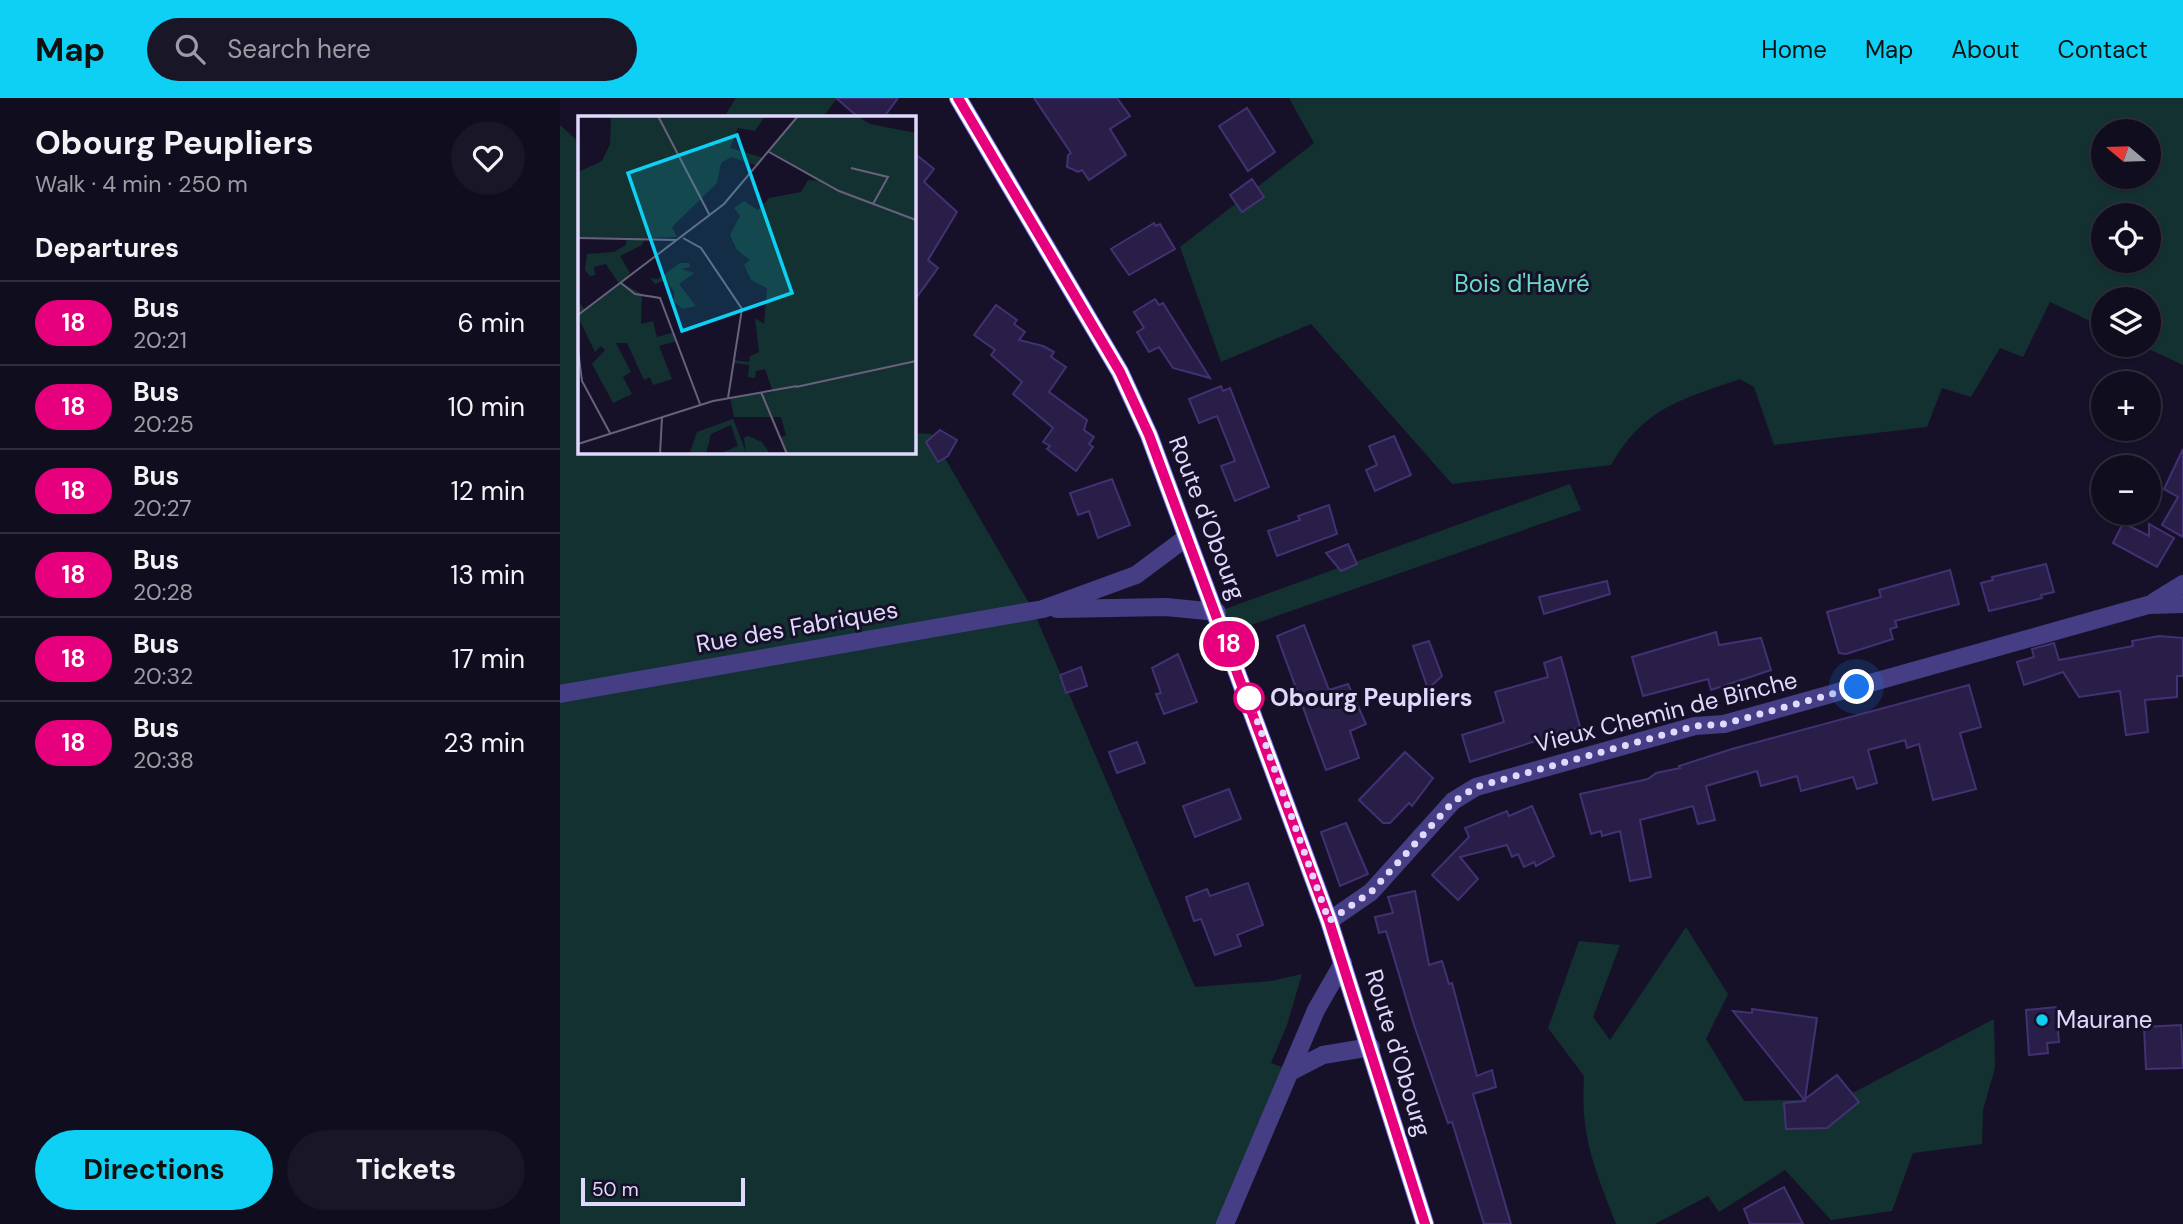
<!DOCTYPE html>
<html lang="en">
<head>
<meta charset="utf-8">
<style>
  :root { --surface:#100d1e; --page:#191627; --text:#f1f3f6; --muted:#9c9ca4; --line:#302d3c; --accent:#0ed0f5 }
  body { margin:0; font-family:"DM Sans",sans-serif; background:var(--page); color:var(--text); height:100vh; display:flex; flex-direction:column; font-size:26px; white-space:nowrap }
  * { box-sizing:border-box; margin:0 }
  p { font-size:23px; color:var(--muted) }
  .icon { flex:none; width:38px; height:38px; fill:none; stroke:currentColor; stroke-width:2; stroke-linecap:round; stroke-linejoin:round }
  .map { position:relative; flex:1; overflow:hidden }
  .details { display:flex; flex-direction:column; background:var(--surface); width:560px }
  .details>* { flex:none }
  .badge { padding:0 14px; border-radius:23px; font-size:24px; line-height:46px }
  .needle { width:46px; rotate:289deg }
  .fabs { position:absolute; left:1531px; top:21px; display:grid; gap:14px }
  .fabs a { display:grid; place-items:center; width:70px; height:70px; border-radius:50%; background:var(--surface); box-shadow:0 2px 5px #0004,0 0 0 2px var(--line); font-size:35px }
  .scale { position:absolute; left:21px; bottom:18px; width:164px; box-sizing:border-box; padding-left:7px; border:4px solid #e0d9fd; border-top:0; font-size:19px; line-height:24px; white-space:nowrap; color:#e0d9fd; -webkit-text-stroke:5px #161128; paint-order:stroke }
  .you { position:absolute; width:35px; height:35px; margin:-18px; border:5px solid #fff; border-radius:50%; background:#1a73e8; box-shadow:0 0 0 10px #1a73e833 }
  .map>.badge { position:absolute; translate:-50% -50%; box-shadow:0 0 0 4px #fff }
  h2 { padding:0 35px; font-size:26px; line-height:63px }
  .round { display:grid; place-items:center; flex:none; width:74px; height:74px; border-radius:37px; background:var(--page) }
  .headline { display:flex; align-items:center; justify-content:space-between; height:119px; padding:0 35px }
  h1 { font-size:33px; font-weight:700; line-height:52px }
  .button { display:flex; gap:14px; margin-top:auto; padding:14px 35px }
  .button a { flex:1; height:80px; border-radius:42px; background:var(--accent); color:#111; font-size:28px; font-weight:700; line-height:80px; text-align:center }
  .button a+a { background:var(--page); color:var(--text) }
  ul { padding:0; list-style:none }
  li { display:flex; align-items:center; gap:21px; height:84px; padding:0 35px; border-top:2px solid var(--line) }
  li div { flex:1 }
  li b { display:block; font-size:26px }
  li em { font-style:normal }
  li .badge { min-width:77px; font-weight:700; text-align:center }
  header { display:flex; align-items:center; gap:42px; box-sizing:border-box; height:98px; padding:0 35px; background:var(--accent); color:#111 }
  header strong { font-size:33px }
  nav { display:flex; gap:38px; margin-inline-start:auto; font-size:24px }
  .search { width:490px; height:63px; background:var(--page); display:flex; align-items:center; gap:18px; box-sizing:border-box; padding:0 24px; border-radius:38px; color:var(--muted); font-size:26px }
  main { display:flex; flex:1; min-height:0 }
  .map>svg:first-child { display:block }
  .green { fill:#143131; fill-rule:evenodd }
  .building { fill:#291e48; stroke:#423173; stroke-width:2 }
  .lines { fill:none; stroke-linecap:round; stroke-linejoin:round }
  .street { stroke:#453e85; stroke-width:18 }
  .secondary { stroke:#8075f9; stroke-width:18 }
  .line-casing { stroke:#fff; stroke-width:16 }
  .line { stroke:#e6007e; stroke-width:10 }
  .walk { stroke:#e0d9fd; stroke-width:7; stroke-dasharray:0 12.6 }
  .stop-dot { fill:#fff; stroke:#e6007e; stroke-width:3.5 }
  .poi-dot { fill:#0ed0f5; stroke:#161128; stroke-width:2.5 }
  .labels { text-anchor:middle; stroke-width:6; stroke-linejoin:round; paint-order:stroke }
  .park-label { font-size:24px; fill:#67dcc5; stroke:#161128 }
  .street-label { font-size:24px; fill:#e0d9fd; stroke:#161128 }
  .stop-label { font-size:24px; font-weight:bold; fill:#e0d9fd; stroke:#161128; text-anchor:start }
  .poi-label { font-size:24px; fill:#e0d9fd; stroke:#161128; text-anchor:start }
  .inset-road { fill:none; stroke:#67617d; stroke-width:2 }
  .view { fill:#0ed0f5; fill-opacity:0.15; stroke:#0ed0f5; stroke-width:3.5 }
  .inset-edge { fill:none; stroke:#e0d9fd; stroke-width:3.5 }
</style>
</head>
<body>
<header>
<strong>Map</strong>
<div class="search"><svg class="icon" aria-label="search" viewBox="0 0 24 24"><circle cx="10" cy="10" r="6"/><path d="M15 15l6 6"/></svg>Search here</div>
<nav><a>Home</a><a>Map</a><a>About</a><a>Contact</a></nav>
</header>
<main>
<section class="details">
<div class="headline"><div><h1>Obourg Peupliers</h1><p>Walk · 4 min · 250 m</p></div><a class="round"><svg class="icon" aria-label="heart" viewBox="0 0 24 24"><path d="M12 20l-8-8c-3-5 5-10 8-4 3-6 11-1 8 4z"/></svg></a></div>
<h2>Departures</h2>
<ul>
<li><span class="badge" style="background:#e6007e;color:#fff">18</span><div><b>Bus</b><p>20:21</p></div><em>6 min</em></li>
<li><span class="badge" style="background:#e6007e;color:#fff">18</span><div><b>Bus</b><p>20:25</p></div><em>10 min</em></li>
<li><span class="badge" style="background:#e6007e;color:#fff">18</span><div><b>Bus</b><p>20:27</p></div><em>12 min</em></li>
<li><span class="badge" style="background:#e6007e;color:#fff">18</span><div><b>Bus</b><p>20:28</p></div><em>13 min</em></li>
<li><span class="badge" style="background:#e6007e;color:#fff">18</span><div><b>Bus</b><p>20:32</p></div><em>17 min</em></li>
<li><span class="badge" style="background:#e6007e;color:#fff">18</span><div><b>Bus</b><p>20:38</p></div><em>23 min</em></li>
</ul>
<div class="button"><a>Directions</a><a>Tickets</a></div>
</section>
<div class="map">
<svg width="1623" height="1126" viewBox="0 0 1623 1126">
  <rect width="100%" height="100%" fill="#161128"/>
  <!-- green -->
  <g class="green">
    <path d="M176 0H277L263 19H164Z"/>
    <path d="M729 0H1623V267L1580 247H1589V201H1544L1543 229 1490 204 1463 259 1440 250 1411 299 1382 290 1367 329 1214 347 1194 289 1180 281C1120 302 1085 309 1051 367L892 386 751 226 661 264 620 149 754 45ZM1544 33H1589V79H1544ZM1544 117H1589V163H1544Z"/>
    <path d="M0 27 19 44V354H354V335L371 336 473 512 635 889 711 883 742 876 727 927 711 965 732 973 665 1126H0Z"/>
    <path d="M1010 386 1021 412 665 536 657 514Z"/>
    <path d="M1126 829 1168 896 1146 941 1184 1003 1281 1001 1434 921 1435 970 1423 1012 1422 1046 1353 1055 1332 1113 1271 1122 1225 1072 1159 1114 1148 1098 1095 1126H1056C1035 1071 1020 1039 1024 978L988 930 1019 843 1060 847 1033 919 1050 942Z"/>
  </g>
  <!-- building -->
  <g class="building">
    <path d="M276 0H338L324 19H298Z"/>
    <path d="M474 0H557L570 18 550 31 566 57 529 82 522 72 518 74 507 69 508 57 511 55Z"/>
    <path d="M687 10 715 54 688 73 659 28Z"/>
    <path d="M354 55 374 71 364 84 397 114 368 162 378 170 354 203Z"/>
    <path d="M692 81 704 99 682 114 670 97Z"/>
    <path d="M594 125 596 128 600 126 615 151 569 177 551 151Z"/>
    <path d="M595 201 599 207 603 205 650 280 613 270 599 249 589 254 577 234 584 230 574 214Z"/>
    <path d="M436 207 457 222 454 226 465 234 459 242 483 248 494 254 491 259 506 269 489 294 527 322 524 332 534 339 529 346 533 349 516 373 487 351 490 348 483 344 493 330 453 296 462 284 431 257 435 252 414 237Z"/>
    <path d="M661 288 663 293 670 290 709 389 675 403 661 368 675 363 657 318 639 325 629 301Z"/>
    <path d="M380 332 397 342 388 358 378 364 366 344Z"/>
    <path d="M834 338 851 377 815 393 806 372 817 367 809 348Z"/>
    <path d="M1623 351V439L1602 427 1618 399 1604 391Z"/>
    <path d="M552 381 570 427 538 440 529 413 518 417 510 395Z"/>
    <path d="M769 407 777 436 717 458 708 433 740 422 738 418Z"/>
    <path d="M1563 425 1589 438V426L1614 440 1597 469 1553 445Z"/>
    <path d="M788 446 797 466 781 473 766 455Z"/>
    <path d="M1486 466 1494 494 1481 497 1482 500 1429 513 1421 485 1433 482 1432 479Z"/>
    <path d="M1390 472 1399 506 1335 523 1337 529 1330 531 1333 541 1286 556 1279 555 1267 514 1321 499 1319 492Z"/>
    <path d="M1047 483 1050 496 984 516 979 499Z"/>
    <path d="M744 527 769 592 788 586 806 626 790 633 799 660 766 672 717 538Z"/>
    <path d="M1156 534 1159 547 1201 540 1211 572 1151 592 1148 581 1083 598 1072 559Z"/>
    <path d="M1599 538 1623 540V578H1617V599L1585 602 1588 634 1566 637 1560 593 1519 599 1503 574 1464 587 1457 564 1474 559 1472 551 1494 545 1499 562 1573 548 1572 543Z"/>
    <path d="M869 543 882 578 868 591 853 548Z"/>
    <path d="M618 556 637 604 604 616 596 596 601 595 592 570Z"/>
    <path d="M1001 559 1020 629 910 664 902 637 944 624 935 594 988 579 984 565Z"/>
    <path d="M521 569 527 588 506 595 500 577Z"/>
    <path d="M1409 587 1421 629 1400 635 1416 691 1373 702 1359 646 1347 650 1345 642 1308 652 1317 685 1297 691 1293 679 1241 693 1237 678 1201 688 1197 673 1146 688 1155 722 1138 726 1133 708 1080 722 1091 779 1070 783 1060 733 1042 738 1041 733 1031 736 1020 696 1088 681 1096 675 1120 670 1119 668 1172 651Z"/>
    <path d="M577 644 585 665 557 675 549 654Z"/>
    <path d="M845 654 873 680 852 708 849 705 830 725H823L799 702Z"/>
    <path d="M669 691 681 721 635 739 623 708Z"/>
    <path d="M972 708 994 758 976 768 974 764 964 769 958 756 952 759 947 747 900 759 918 781 898 802 872 777 909 739 905 730 947 713 949 718Z"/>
    <path d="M786 725 808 776 780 788 761 734Z"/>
    <path d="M688 785 703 827 677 837 681 848 655 857 641 821 634 823 626 799 647 791 650 798Z"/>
    <path d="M855 793 869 867 882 863 889 886 892 885 917 978 932 972 936 989 913 996 951 1126H924L892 1024 888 1025 854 927 826 833 819 835 815 819 833 815 828 799Z"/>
    <path d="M1496 909 1499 944 1487 945 1488 955 1469 957 1466 912Z"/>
    <path d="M1192 911 1257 920 1245 1001 1277 977 1299 1004 1267 1030 1226 1031 1224 1005 1245 1003 1173 913 1192 915Z"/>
    <path d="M1621 927 1623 970 1586 971 1584 929Z"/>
    <path d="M1224 1089 1243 1126H1190L1184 1111Z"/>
  </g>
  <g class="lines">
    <!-- street -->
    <g class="street">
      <path d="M1594 504 1623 486"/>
      <path d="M497 511 606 509 657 514"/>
      <path d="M0 596 483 511 576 477 627 439"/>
      <path d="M769 823 811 794 893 703 916 689 1135 628 1164 626 1588 507 1623 506"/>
      <path d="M732 973 763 957 811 949"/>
      <path d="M665 1126 756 912 783 865"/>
    </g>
    <!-- secondary -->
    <path class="secondary" d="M398 0 560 274 589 337 769 823 865 1126"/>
  </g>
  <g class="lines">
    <defs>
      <path id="line" d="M398 0 560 274 589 337 769 823 865 1126"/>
    </defs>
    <!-- line casing -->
    <use href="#line" class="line-casing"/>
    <!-- line -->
    <use href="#line" class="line"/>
    <!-- walk -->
    <path class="walk" d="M689 600 769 823 811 794 893 704 916 689 1135 628 1164 626 1297 589"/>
  </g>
  <!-- markers -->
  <circle class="stop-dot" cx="689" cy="600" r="14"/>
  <circle class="poi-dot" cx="1482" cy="922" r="7"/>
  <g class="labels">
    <!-- park labels -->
    <g class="park-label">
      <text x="962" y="194">Bois d'Havré</text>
    </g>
    <!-- street labels -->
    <g class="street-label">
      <text transform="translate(647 420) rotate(69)" y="8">Route d'Obourg</text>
      <text transform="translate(237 529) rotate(-10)" y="8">Rue des Fabriques</text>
      <text transform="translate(1106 614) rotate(-14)" y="8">Vieux Chemin de Binche</text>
      <text transform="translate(838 955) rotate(73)" y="8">Route d'Obourg</text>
    </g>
    <!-- stop labels -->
    <g class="stop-label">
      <text x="710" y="608">Obourg Peupliers</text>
    </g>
    <!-- poi labels -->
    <g class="poi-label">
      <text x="1496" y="930">Maurane</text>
    </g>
  </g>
  <!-- overview -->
  <g transform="translate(18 18)">
    <rect width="338" height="338" fill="#161128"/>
    <path d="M33 0H187L177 15 160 12 152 32 186 42 180 50 153 41 143 47 139 67 94 111 99 121 67 122 64 129 42 140 52 157 43 167 64 178 63 208 75 205 79 221 96 216 99 225 81 230 94 263 75 269 72 261 66 264 49 227H38L53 256 45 261 54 278 35 287 14 248 27 234 23 230 17 236 0 201V185L7 194 41 168 28 148 16 151 17 159 12 160 7 154 9 138 36 136 48 129V124L0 122V56L24 45 32 28ZM220 0H279L292 8 338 17V338H209L202 322 208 319 203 301H156L152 281 195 276 187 253 178 255 177 262 170 261 171 249 156 247V244L171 246 172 240 181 236 177 202 186 208 189 172 173 164 166 149 172 144 159 134 152 119 162 100 156 92 166 85 180 94 191 82 223 76 230 64 240 65 191 36ZM102 147H111L112 151 103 153 116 157 101 168 118 190 105 193 96 186V175L87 164 77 168 72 162 80 163ZM155 303 168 336 166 322 170 320 184 326 192 338H141L160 330 153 309 133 318 128 338 112 336 119 316Z" fill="#143131"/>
    <path class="inset-road" d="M80 0 131 98M191 36 261 75 338 104M273 52 310 61 295 88M0 122 99 124M105 122 123 132 164 193 150 282M43 167 57 178 82 182 122 288M0 199 146 88 220 0M0 233 4 265 32 317M218 271 338 245M183 276 209 338M0 328 135 285 219 270M82 338 84 301"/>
    <path class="view" d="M159 19 214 177 104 215 50 57Z"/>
    <rect width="338" height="338" class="inset-edge"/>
  </g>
</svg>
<div class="fabs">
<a><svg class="needle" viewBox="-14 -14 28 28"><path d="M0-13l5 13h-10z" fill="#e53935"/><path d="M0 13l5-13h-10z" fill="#9c9ca4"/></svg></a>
<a><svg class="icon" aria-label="locate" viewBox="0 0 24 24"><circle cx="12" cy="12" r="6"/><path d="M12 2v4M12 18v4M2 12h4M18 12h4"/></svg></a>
<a><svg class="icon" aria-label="layers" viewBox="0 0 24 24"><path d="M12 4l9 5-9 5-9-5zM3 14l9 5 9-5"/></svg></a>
<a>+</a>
<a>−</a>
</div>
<div class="scale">50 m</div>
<div class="you" style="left:1297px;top:589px"></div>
<b class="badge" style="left:669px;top:546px;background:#e6007e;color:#fff">18</b>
</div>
</main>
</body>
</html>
